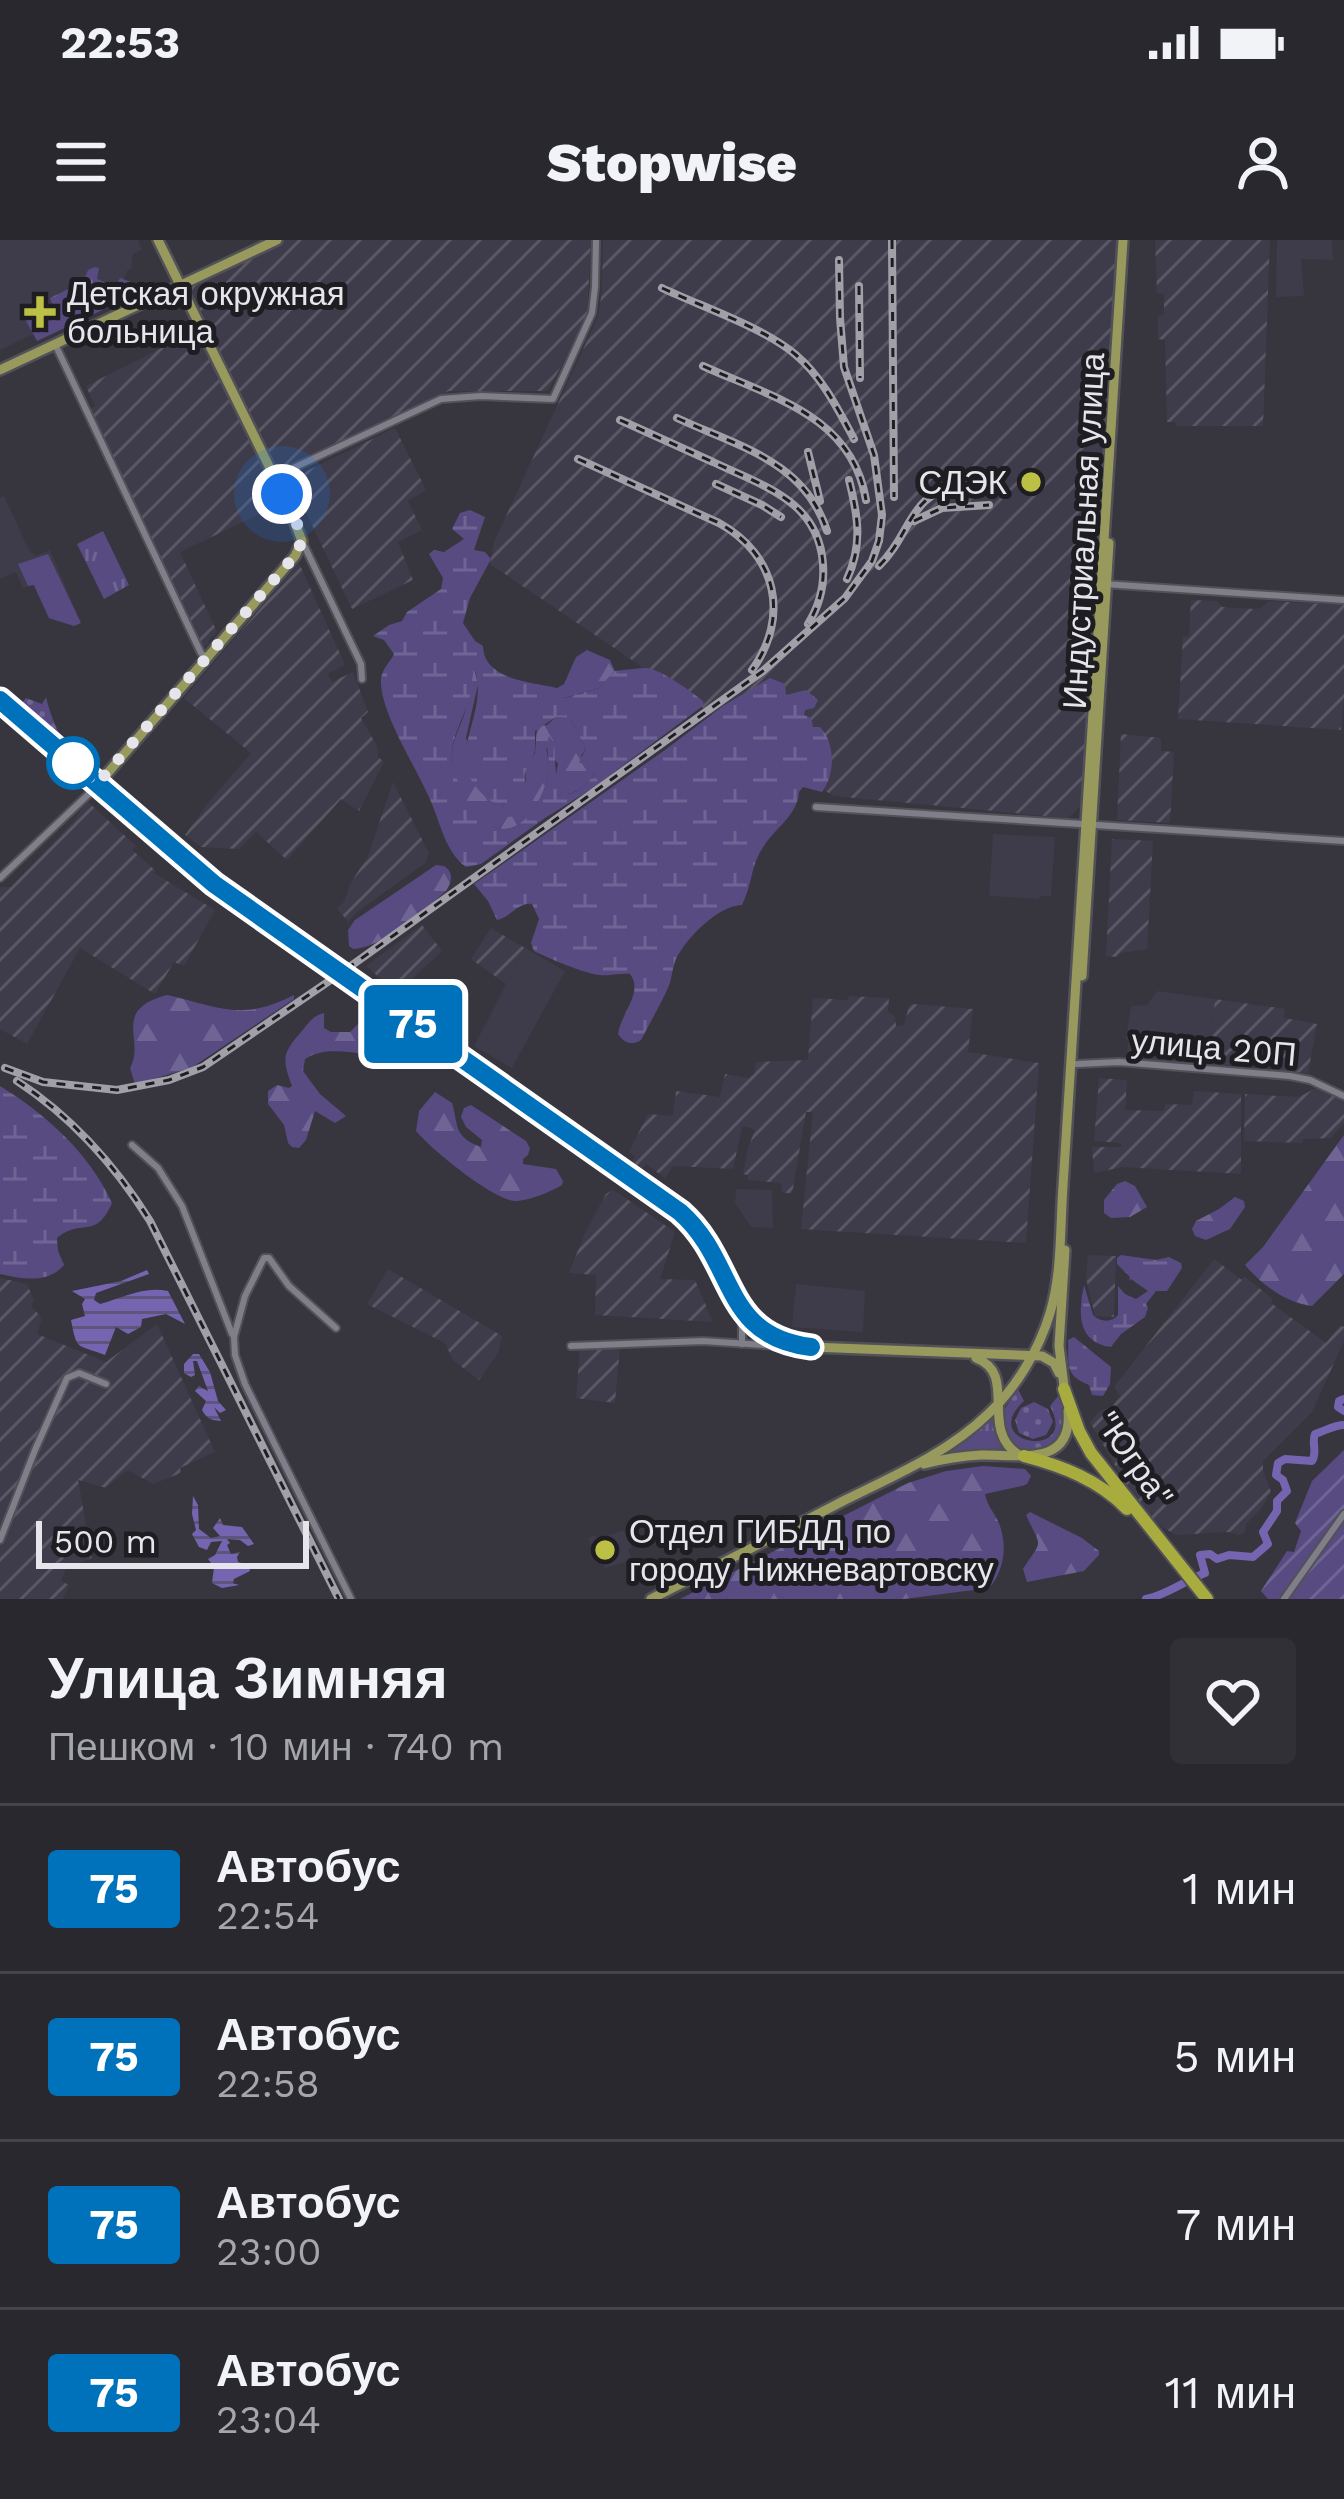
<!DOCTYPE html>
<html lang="ru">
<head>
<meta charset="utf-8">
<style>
  :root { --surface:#29282e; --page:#313036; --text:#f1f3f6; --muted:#a5a6aa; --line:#45444a }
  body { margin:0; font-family:"Work Sans",sans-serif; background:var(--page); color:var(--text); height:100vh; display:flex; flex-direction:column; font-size:45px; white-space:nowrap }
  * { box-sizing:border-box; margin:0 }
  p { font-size:39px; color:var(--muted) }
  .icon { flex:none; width:66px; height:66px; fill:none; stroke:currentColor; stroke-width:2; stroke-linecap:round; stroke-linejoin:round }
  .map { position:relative; height:1359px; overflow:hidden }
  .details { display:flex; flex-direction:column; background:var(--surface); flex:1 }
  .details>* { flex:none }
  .badge { padding:0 24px; border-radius:9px; font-size:42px; line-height:78px }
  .scale { position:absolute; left:36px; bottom:30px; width:273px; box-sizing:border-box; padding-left:12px; border:6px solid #e5e5eb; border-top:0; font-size:33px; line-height:42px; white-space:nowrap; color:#e5e5eb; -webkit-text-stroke:9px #1e1d21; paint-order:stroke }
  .you { position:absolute; width:60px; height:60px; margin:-30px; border:9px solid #fff; border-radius:50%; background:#1a73e8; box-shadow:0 0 0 18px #1a73e833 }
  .map>.badge { position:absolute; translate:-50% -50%; box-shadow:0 0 0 6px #fff }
  .round { display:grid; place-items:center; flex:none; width:126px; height:126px; border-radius:12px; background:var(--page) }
  .headline { display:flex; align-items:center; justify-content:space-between; height:204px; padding:0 48px }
  h1 { font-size:57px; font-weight:800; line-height:90px }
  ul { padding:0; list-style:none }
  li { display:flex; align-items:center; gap:36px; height:168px; padding:0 48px; border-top:3px solid var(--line) }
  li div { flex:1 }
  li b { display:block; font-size:45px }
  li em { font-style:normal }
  li .badge { min-width:132px; font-weight:700; text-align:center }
  .status { display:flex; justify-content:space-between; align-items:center; height:84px; padding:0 60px; background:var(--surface); direction:ltr }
  .status svg { height:33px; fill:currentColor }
  header { display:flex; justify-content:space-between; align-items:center; height:156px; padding:0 48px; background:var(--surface); font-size:54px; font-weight:800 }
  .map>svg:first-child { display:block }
  .built { fill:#3e3c4b }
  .industrial { fill:url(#industrial-furrows) }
  .grass { fill:url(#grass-dots) }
  .forest { fill:url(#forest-firs) }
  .wetland { fill:url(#wetland-marsh); fill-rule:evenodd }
  .park { fill:url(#park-tufts) }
  .garden { fill:url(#garden-furrows) }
  .pitch { fill:#574b82 }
  .water { fill:url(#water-rules) }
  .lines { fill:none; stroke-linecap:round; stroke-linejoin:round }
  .river { stroke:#7565b0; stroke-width:8 }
  .minor-casing { stroke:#525158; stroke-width:10 }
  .major-casing { stroke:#525158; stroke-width:14 }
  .highway-casing { stroke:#525158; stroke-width:16 }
  .minor { stroke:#807e89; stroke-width:6 }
  .major { stroke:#989a5d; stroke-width:9 }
  .highway { stroke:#a8ac3f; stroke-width:12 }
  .rail-casing { stroke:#a1a0a8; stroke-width:8 }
  .rail { stroke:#1e1d21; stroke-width:3; stroke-dasharray:9; stroke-linecap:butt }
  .line-casing { stroke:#fff; stroke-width:27 }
  .line { stroke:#0072bc; stroke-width:18 }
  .walk { stroke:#e5e5eb; stroke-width:12; stroke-dasharray:0 21.6 }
  .poi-dot { fill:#bcc044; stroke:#1e1d21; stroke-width:4.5 }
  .stop-dot { fill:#fff; stroke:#0072bc; stroke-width:6 }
  .labels { text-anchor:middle; stroke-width:10; stroke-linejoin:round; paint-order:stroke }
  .poi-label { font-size:33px; fill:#e5e5eb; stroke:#1e1d21; text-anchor:start }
  .street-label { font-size:33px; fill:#e5e5eb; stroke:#1e1d21 }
</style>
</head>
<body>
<div class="status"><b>22:53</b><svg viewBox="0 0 49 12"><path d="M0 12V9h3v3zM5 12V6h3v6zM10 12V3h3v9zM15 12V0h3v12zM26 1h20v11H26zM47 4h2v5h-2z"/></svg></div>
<header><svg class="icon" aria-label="menu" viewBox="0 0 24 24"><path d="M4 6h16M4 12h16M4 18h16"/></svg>Stopwise<svg class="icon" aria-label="person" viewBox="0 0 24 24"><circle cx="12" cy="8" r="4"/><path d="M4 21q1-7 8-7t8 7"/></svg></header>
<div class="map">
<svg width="1344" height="1359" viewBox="0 0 1344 1359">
  <defs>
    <pattern id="industrial-furrows" width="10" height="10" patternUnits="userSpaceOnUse" patternTransform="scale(3)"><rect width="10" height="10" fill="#3e3c4b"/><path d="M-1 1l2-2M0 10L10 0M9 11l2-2" fill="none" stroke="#5a5865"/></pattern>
    <pattern id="grass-dots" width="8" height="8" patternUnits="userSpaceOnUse" patternTransform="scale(3)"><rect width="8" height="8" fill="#574b82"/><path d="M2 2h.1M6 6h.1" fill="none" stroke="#6f6594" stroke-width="1.8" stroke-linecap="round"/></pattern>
    <pattern id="forest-firs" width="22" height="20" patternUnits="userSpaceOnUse" patternTransform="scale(3)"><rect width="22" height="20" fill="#574b82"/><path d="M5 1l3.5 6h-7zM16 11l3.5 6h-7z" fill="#6f6594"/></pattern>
    <pattern id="wetland-marsh" width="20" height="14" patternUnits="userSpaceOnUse" patternTransform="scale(3)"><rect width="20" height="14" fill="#574b82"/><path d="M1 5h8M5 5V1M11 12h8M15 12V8" fill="none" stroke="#6f6594"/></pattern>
    <pattern id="park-tufts" width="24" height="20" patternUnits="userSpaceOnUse" patternTransform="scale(3)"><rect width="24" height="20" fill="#574b82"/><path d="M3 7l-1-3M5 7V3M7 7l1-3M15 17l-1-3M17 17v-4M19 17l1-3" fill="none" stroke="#6f6594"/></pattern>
    <pattern id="garden-furrows" width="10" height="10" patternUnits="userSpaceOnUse" patternTransform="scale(3)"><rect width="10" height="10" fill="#574b82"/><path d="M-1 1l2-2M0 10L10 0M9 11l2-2" fill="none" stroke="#6f6594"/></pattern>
    <pattern id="water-rules" width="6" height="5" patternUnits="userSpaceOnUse" patternTransform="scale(3)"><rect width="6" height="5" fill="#7565b0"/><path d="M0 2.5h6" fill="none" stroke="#5d557b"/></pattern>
  </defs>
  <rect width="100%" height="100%" fill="#37353e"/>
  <!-- built -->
  <g class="built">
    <path d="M0 0H138L142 10 133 14 131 29 127 31 123 42 126 50 0 110Z"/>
    <path d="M1277 0H1332L1333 20 1301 19 1304 56 1276 57Z"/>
    <path d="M4 256 29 310 35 316 50 310 81 383 74 386 49 379 33 345 23 348 16 332 0 339V258Z"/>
    <path d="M993 594 1055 597 1051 656H1040L1039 659 989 656Z"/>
    <path d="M525 708 565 731 512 828 474 806Z"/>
    <path d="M1157 751 1215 759 1208 824 1127 819 1128 800 1126 799 1131 766 1147 765Z"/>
    <path d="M736 949 772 950 773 988 751 987 735 963Z"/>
    <path d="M796 1044 865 1051 863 1092 792 1087Z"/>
    <path d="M624 1290 632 1307 628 1310 632 1320 605 1328 588 1298 595 1295 598 1299Z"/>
  </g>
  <!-- industrial -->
  <g class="industrial">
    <path d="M285 0H591L587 77 548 151H449L275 232 188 49 190 45Z"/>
    <path d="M603 0H1119L1081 566 1068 578 833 556 490 324 494 302 598 77 602 51Z"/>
    <path d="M1155 0H1270L1263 186H1176L1175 182H1167L1165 100 1158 99V76L1164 75V54L1157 53Z"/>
    <path d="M199 89 283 263 180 312 217 392 208 401 209 404 202 407 90 169 95 166 86 146Z"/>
    <path d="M395 188 426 250 408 261 422 290 398 302 413 340 352 369 290 239Z"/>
    <path d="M299 323 345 425 327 434 332 442 353 432 368 472 361 478 377 506 378 517 384 522 359 571 341 559 287 620 256 592 239 609 201 607 185 595 208 563 251 513 184 458Z"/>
    <path d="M1191 360 1217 361 1222 367 1255 369 1261 368 1269 361 1344 365V457L1341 490 1178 479 1183 396H1189Z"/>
    <path d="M1121 494 1161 498V511L1174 512 1170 583 1117 580Z"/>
    <path d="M393 542 429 613 425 623 356 673 348 682 337 668 344 662 350 644 368 616Z"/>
    <path d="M87 561 136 606 132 610 155 630 154 633 215 670 184 726 174 722 155 754 80 708 27 804 0 789V647H11L74 581Z"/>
    <path d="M1112 599 1153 601 1147 709 1121 713 1117 717 1106 716Z"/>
    <path d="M422 685 442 711 397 753 366 726Z"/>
    <path d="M491 688 525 708 506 744 471 719Z"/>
    <path d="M849 756 889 758 888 772 895 776 896 786 904 785 909 766 912 764 973 769 968 812 1039 823 1026 1003 801 989 813 872H806L792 954 782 952 781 943 748 940V935L743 934 748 908 755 890 748 887H742L733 929 673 926 665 938 646 924 641 930 631 923 635 917 629 912 648 874 673 876 676 851 720 857 725 834 748 838 754 834 756 822 808 820 813 758 848 760Z"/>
    <path d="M1215 759 1285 769 1284 778 1317 784 1308 833 1275 831 1273 827 1208 824Z"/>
    <path d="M1099 838 1127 840 1125 870 1161 871 1164 870 1165 864 1192 865 1194 851 1241 854V934L1122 927 1094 933 1092 907H1121V903L1094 901Z"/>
    <path d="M1318 847 1344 859V883L1331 898 1303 899 1302 903 1244 901 1245 854 1299 857Z"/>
    <path d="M611 951H615L675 992 660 1039 695 1040 713 1082 595 1075 596 1035 569 1033 585 993 606 954Z"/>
    <path d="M1088 1015 1116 1016 1114 1077 1095 1076 1086 1038Z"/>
    <path d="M1214 1019 1242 1040 1245 1037 1273 1059 1271 1063 1326 1103 1340 1085 1344 1087V1101L1312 1172 1263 1221V1230L1271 1252 1260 1270 1246 1284 1245 1292 1240 1295 1228 1292 1176 1295 1154 1282 1124 1241 1090 1182 1099 1171 1111 1167 1120 1156 1114 1147Z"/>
    <path d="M388 1029 502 1096 498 1113 479 1140 453 1120 445 1103 367 1064Z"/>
    <path d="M0 1038 27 1044 34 1060 31 1066 42 1078 37 1094 106 1122 157 1084 215 1212 180 1228 181 1233 153 1244 130 1231 125 1232 106 1248 78 1240 92 1318 66 1329 61 1341 69 1345 63 1359H0Z"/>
    <path d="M580 1107H620L615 1163 576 1158Z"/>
  </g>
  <!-- grass -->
  <g class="grass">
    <path d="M94 27 99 28 97 39 116 47 120 38 134 43 136 48 134 55 37 101 21 72 38 63 30 69 38 84 57 75 50 58 83 42 88 30Z"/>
    <path d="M46 457C51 477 57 495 73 510L68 514 18 473 25 466 22 463 26 458 42 464Z"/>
    <path d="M1018 1149 1024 1161C976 1205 1080 1221 1050 1166L1059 1155C1060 1157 1065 1173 1065 1175 1068 1211 1017 1228 1005 1193 1002 1187 1003 1180 1002 1173Z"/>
    <path d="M1034 1162 1048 1169 1053 1182 1046 1195 1033 1199 1019 1193 1015 1180 1021 1168Z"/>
  </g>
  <!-- forest -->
  <g class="forest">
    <path d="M587 410 610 420 615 431 599 448 564 458 557 448 564 444 576 417Z"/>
    <path d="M473 425 478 444 466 498 490 560 497 565 503 563 502 568 526 546 525 528 535 513 537 486 547 485 556 477 570 478 586 509 581 516 595 533C589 543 576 555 564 554L556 534 558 524 546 507C547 514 549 520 549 526 549 548 529 591 502 589 470 586 453 544 452 516 451 502 461 486 465 472 470 456 472 442 473 425Z"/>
    <path d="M436 625 444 626C454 632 452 642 446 651 425 670 380 709 353 709L349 706 348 690 355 680Z"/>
    <path d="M167 755C220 767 241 782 294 755V759L191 828 135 844 130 828C146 801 110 770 167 755Z"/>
    <path d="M324 773V788L331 792H350L358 784 372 780 380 785 382 790 367 814C347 812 323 807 305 819L303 831 320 854 346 876 335 883 315 871 306 900 299 908 292 907 288 903 284 885 268 864V851L277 845 289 848 292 846C282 819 282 814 301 792 310 782 312 776 324 773Z"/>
    <path d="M435 852 452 863C459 887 453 896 481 907L482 900 466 887 461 877 464 868 471 865 526 901 530 908 528 915 523 919V924L556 929 563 941 562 945C550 952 531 960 517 961 495 962 431 909 416 891L419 871Z"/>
    <path d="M1344 895V1034L1312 1066C1286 1063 1262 1045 1245 1025L1263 1007Z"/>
    <path d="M1125 941 1135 946 1147 967 1130 977 1111 978 1104 973V960L1117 944Z"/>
    <path d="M1235 957 1244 961 1245 967 1230 989 1206 1000 1195 996 1192 989 1196 981 1219 969Z"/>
    <path d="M983 1226 1025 1229 1031 1236 1027 1244 1022 1246 985 1254C987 1265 993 1271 998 1281 1008 1303 1005 1330 989 1348L904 1359H680L908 1243 946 1231Z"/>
    <path d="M1030 1272 1082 1298 1099 1311V1315L1084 1331 1027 1342 1023 1329C1043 1298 1042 1310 1026 1275Z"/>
  </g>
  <!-- wetland -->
  <g class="wetland">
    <path d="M470 270 485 277 474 310 485 312 491 319 470 358 463 383 475 401 483 406C484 440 531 442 557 448L565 458 599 448 615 431C625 430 637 428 647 428 660 429 692 452 703 461L704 465 593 548 545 578 481 624 466 627C443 610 440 578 427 553 414 524 379 470 381 439 382 429 390 422 394 414L384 400 373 396 389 385 402 381 407 372 441 349 443 338 429 314 434 310 444 312 464 299 452 289 460 273ZM474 428C493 479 431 523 497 565L503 564 500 578 516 576 531 552C516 531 531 529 535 510 535 508 535 492 535 491L556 477 570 478 586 509 579 522 595 533C590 542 576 555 565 554L566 548 556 534 554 503 549 496C546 507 548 513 549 524 549 541 540 563 528 576 491 617 455 551 452 518 450 498 466 475 470 455 472 446 472 436 474 428Z"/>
    <path d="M770 438 785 444 786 455 806 450 818 460 814 468 805 470 804 475 811 478 813 487H820C836 504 835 535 822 552L803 547 799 552C797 577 774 588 762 609 750 628 753 643 742 665 719 665 686 698 676 719 672 728 672 739 668 748 660 765 650 783 641 800 632 806 624 803 618 794 621 773 644 752 630 734 619 733 611 736 600 735 585 734 548 718 534 711L531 703 539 679 532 664C518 662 510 678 497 680L488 661 474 644 665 510 723 466Z"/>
    <path d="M0 846C46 874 90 914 112 963 95 1001 83 977 57 998L58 1011 64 1025C48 1044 23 1039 0 1034Z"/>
    <path d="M1121 1015 1156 1020 1169 1017 1181 1023 1182 1028 1167 1051H1156L1146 1064 1148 1068 1145 1077 1121 1094 1111 1107C1077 1102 1078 1073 1084 1045L1093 1075C1100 1082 1112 1083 1118 1075V1046L1125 1054 1136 1059 1148 1051 1131 1039 1129 1041 1130 1037 1117 1024V1018Z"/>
    <path d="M1074 1097 1111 1127 1110 1144 1103 1156 1092 1155 1089 1145C1064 1135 1069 1125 1068 1100Z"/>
  </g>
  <!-- park -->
  <g class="park">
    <path d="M103 291 129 345 104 359 77 304Z"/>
    <path d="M994 1176 1002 1211 945 1214 991 1177Z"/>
  </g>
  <!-- garden -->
  <path class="garden" d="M1344 1210V1359H1268L1261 1351 1287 1311 1294 1312 1301 1291 1295 1283 1312 1241Z"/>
  <!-- pitch -->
  <path class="pitch" d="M48 314 81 383 74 386 49 378 34 345 28 346 18 324Z"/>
  <!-- water -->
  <g class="water">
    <path d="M147 1030 149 1034 96 1053 94 1060 100 1064C123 1058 143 1046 168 1051L185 1084 166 1074 142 1079 141 1087 128 1094 116 1087 105 1115C75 1104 77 1110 71 1080L85 1076 82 1064 85 1059 72 1051 121 1041Z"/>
    <path d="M193 1114H199L210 1132 218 1161 226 1170 220 1173 214 1167 221 1181C211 1180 207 1179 202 1170L206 1161 195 1151 199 1146 208 1151 197 1121H193L195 1135 191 1137 184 1133V1124Z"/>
    <path d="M193 1256 198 1265 199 1289 211 1298 220 1296 213 1288 220 1278 223 1285 242 1287 254 1304 248 1306 240 1300 227 1299 230 1303 227 1305 231 1314 240 1312 237 1317 238 1322 249 1325 250 1331 234 1339 233 1343 239 1345 222 1348 212 1343 214 1327 208 1319 215 1315 222 1301 211 1302 207 1310 199 1307 192 1294 196 1290 192 1274Z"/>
  </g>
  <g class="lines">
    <!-- river -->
    <g class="river">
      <path d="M1344 1159 1339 1161 1338 1167 1344 1171"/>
      <path d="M1146 1359C1167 1355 1184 1341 1205 1333L1200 1315 1210 1314 1217 1319 1229 1315 1253 1317 1268 1304 1263 1292 1277 1271V1261L1287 1251 1283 1240 1276 1235 1278 1223 1285 1219 1312 1221C1318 1212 1311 1203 1315 1194 1325 1191 1334 1185 1344 1185"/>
    </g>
    <defs>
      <g id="minor">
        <path d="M55 104 201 413 207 418"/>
        <path d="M274 237 441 159 481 156 553 159 592 73 595 47 596 0"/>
        <path d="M302 301 361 424 362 439"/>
        <path d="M1104 344 1344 360"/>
        <path d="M816 567 1344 601"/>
        <path d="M0 638 93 550"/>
        <path d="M1077 824 1119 822 1290 836 1310 840 1344 856"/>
        <path d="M132 905 158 928 182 966 232 1094"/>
        <path d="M742 1071V1104"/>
        <path d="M336 1088 289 1046 269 1018H264L245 1056 234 1097 235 1115 245 1144 351 1359"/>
        <path d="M571 1106 703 1101 794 1107"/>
        <path d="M0 1300 35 1210 67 1138 79 1133 106 1144"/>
        <path d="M1284 1359 1344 1274"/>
      </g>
      <g id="major">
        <path d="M0 130 277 0"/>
        <path d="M0 460 154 595"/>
        <path d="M0 469 165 611 680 972C737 1022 720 1096 811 1107L1042 1116 1054 1123 1059 1133"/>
        <path d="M93 550 295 316 302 301 288 265 158 0"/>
        <path d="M1082 736 1109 303"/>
        <path d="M1065 1010 1059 1106 1065 1154"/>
        <path d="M976 1118C1019 1134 978 1189 1019 1215"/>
        <path d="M924 1224C943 1219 962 1216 981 1215 1018 1214 1073 1228 1068 1171"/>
        <path d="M651 1359C716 1326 782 1293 847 1259 896 1235 949 1212 988 1174 1016 1148 1039 1110 1050 1073 1062 1034 1060 987 1063 946L1123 0"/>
      </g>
      <g id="highway">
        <path d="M1064 1149 1079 1191 1091 1213 1207 1359"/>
        <path d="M1024 1216C1062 1226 1099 1240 1127 1269"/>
      </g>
    </defs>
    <!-- minor casing -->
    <use href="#minor" class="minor-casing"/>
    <!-- major casing -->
    <use href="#major" class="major-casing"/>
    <!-- highway casing -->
    <use href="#highway" class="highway-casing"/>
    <!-- minor -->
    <use href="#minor" class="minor"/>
    <!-- major -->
    <use href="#major" class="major"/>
    <!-- highway -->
    <use href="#highway" class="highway"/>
    <defs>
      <g id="rail">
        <path d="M892 0 894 257"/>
        <path d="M859 46 860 138"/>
        <path d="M662 48C702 67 763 87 796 115 822 137 838 169 854 199"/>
        <path d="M703 126C771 157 852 175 866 260"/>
        <path d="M677 178C737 206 805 221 827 291"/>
        <path d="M620 180C651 194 682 208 713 222 740 235 772 246 795 266 829 296 831 347 808 384"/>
        <path d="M808 212 820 261"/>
        <path d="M578 219 719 283C777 315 790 377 752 430"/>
        <path d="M716 244 762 265 781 277"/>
        <path d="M914 281 942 268 989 265"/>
        <path d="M879 326C914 291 906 255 965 242"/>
        <path d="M847 339C863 305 858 276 849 240"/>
        <path d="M5 828 43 842 117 850 169 840 203 827 341 733 763 431 845 358 872 321 879 301 882 275 874 215 844 127 840 78 839 20"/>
        <path d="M17 841C72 877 115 925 150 981L339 1359"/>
      </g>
    </defs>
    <!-- rail casing -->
    <use href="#rail" class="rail-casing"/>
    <!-- rail -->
    <use href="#rail" class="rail"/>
  </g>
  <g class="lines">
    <defs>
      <path id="line" d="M0 460 214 644 680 972C737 1022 721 1096 811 1107"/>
    </defs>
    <!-- line casing -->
    <use href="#line" class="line-casing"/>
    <!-- line -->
    <use href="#line" class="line"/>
    <!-- walk -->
    <path class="walk" d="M73 523 97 544 298 312C306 292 291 272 282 254"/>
  </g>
  <!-- markers -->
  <g class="poi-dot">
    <path d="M34 54h12v12h12v12h-12v12h-12v-12h-12v-12h12z"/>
    <circle cx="1031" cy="242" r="12"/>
    <circle cx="605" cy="1310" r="12"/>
  </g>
  <circle class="stop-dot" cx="73" cy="523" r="24"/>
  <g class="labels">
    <!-- poi labels -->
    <g class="poi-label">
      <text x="67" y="65">Детская окружная<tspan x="67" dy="38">больница</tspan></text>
      <text x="1007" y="254" text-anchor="end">СДЭК</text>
      <text x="629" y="1303">Отдел ГИБДД по<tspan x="629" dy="38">городу Нижневартовску</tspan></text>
    </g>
    <!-- street labels -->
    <g class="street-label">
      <text transform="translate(1083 291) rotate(-87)" y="12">Индустриальная улица</text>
      <text transform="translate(1214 807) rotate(5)" y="12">улица 20П</text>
      <text transform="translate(1135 1219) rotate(55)" y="12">"Югра"</text>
    </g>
  </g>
</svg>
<div class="scale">500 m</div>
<div class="you" style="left:282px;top:254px"></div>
<b class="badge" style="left:413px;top:784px;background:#0072bc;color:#fff">75</b>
</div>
<section class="details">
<div class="headline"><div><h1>Улица Зимняя</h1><p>Пешком · 10 мин · 740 m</p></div><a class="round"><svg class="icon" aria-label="heart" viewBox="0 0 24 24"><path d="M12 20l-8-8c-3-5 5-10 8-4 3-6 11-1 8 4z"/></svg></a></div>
<ul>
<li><span class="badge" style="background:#0072bc;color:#fff">75</span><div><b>Автобус</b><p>22:54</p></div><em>1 мин</em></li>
<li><span class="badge" style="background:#0072bc;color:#fff">75</span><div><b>Автобус</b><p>22:58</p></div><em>5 мин</em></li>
<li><span class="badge" style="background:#0072bc;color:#fff">75</span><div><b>Автобус</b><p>23:00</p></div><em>7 мин</em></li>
<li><span class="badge" style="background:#0072bc;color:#fff">75</span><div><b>Автобус</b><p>23:04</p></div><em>11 мин</em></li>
</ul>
</section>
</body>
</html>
